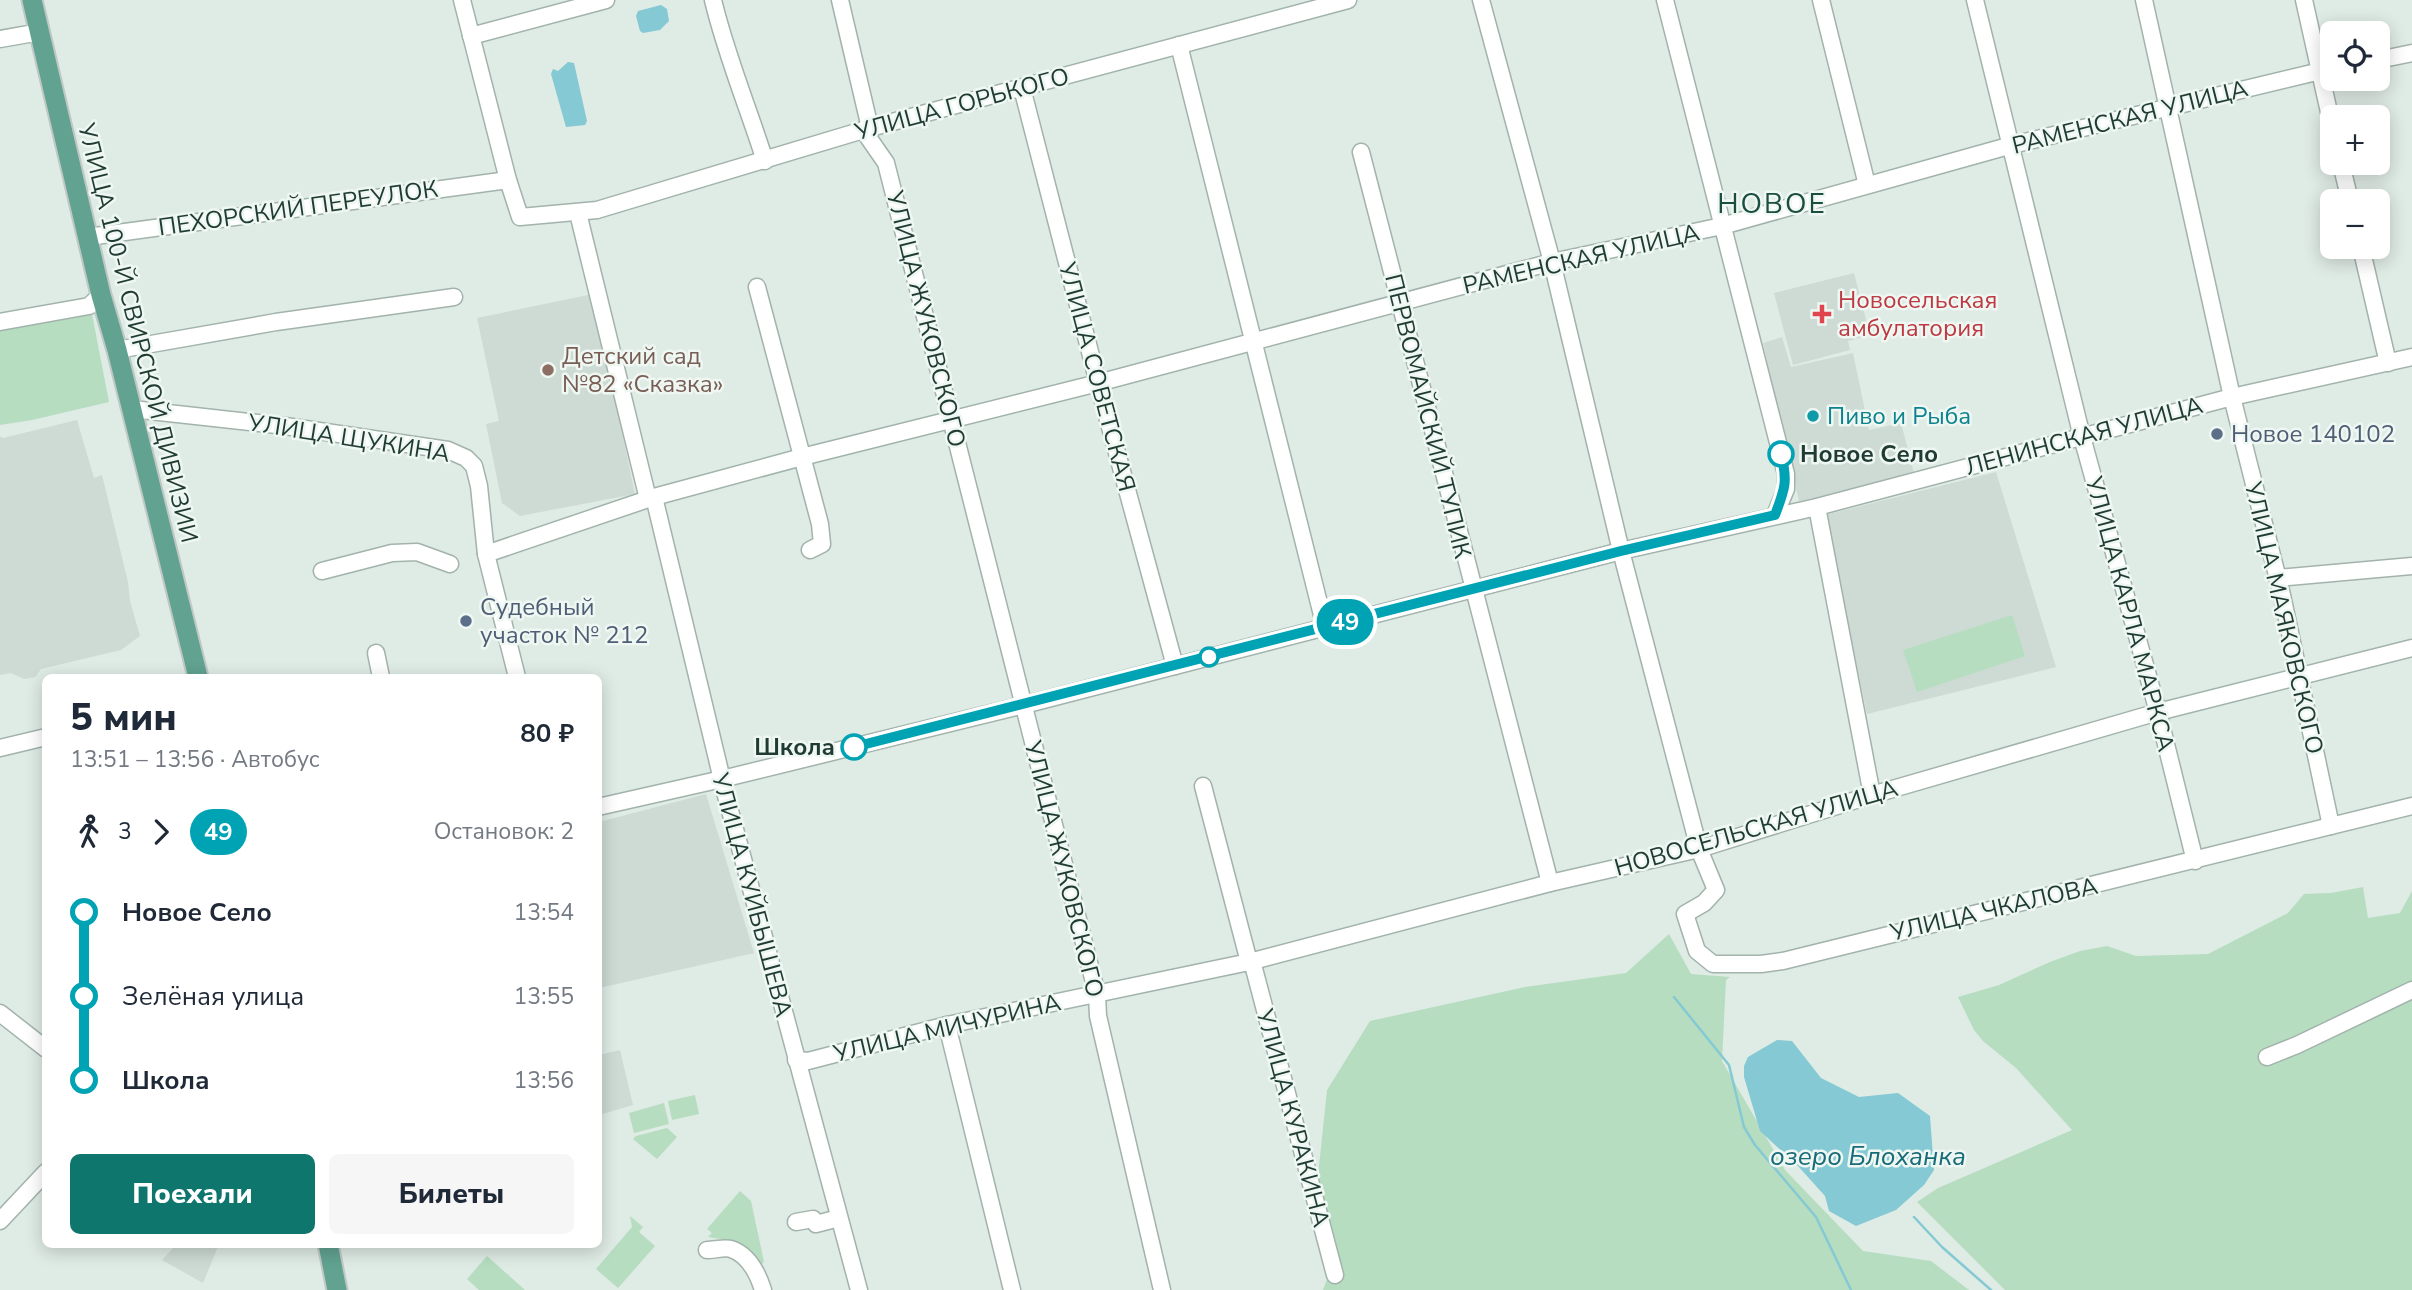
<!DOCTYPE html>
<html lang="ru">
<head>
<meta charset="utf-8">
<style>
  :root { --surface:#fff; --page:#f6f6f7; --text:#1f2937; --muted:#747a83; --accent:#0f766e }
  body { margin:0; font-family:"Nunito Sans",sans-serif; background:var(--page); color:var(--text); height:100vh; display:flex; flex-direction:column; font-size:26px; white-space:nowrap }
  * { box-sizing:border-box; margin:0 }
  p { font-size:23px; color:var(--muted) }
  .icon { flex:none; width:38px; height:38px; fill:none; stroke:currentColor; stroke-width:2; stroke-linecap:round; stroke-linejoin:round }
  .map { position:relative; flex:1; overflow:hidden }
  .details { position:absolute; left:42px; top:674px; width:560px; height:574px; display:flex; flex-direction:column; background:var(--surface); border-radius:10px; box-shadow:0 4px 18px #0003 }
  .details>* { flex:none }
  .badge { padding:0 14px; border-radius:23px; font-size:24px; line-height:46px }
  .controls { position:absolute; left:2320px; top:21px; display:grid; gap:14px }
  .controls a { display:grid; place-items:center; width:70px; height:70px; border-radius:10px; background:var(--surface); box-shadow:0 4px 18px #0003; font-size:35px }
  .map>.badge { position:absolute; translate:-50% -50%; box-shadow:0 0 0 4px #fff }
  .legs { display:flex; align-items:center; gap:10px; height:77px; padding:0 28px; font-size:23px }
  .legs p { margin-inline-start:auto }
  .overview { display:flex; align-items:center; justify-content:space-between; height:119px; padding:0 28px }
  h1 { font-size:38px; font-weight:800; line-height:52px }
  .action { display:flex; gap:14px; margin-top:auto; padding:14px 28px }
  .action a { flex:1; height:80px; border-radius:10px; background:var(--accent); color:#fff; font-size:28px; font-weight:800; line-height:80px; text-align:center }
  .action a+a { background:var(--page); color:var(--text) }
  ul { padding:0 28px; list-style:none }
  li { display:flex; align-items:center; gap:24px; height:84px; font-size:26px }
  li i { display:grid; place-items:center; width:10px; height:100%; margin:0 9px; background:currentColor }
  li i::after { content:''; width:18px; height:18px; margin:-9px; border:5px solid; border-radius:50%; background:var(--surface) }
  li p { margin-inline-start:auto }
  li:first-child i { background:linear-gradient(#0000 50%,currentColor 0) }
  li:last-child i { background:linear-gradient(currentColor 50%,#0000 0) }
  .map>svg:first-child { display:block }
  .built { fill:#cddbd4 }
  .green { fill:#b6ddc0 }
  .water { fill:#84c9d3 }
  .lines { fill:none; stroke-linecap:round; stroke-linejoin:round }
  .stream { stroke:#84c9d3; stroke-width:2.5 }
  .minor-casing { stroke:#a2b3ac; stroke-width:19 }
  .major-casing { stroke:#c0c8c6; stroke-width:23 }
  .minor { stroke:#fff; stroke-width:16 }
  .major { stroke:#61a290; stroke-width:19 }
  .line-1-casing { stroke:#fff; stroke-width:16 }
  .line-1 { stroke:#00a3b4; stroke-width:10 }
  .health-dot { fill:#e0444e; stroke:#eff7f3; stroke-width:2.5 }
  .education-dot { fill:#8d6e63; stroke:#eff7f3; stroke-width:2.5 }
  .culture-dot { fill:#0f9aa8; stroke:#eff7f3; stroke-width:2.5 }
  .service-dot { fill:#5c6f8a; stroke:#eff7f3; stroke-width:2.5 }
  .stop-1-dot { fill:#fff; stroke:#00a3b4; stroke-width:3.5 }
  .labels { text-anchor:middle; stroke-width:5; stroke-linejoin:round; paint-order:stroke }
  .street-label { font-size:24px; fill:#1f3b33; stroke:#eff7f3 }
  .health-label { font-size:24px; fill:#be3a42; stroke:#eff7f3; text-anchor:start }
  .education-label { font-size:24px; fill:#785e54; stroke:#eff7f3; text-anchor:start }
  .culture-label { font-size:24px; fill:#0d838f; stroke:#eff7f3; text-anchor:start }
  .service-label { font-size:24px; fill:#4e5e75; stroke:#eff7f3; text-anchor:start }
  .stop-label { font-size:24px; font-weight:bold; fill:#1f3b33; stroke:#eff7f3; text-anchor:start }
  .water-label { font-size:26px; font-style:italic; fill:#186b79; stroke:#eff7f3 }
  .quarter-label { font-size:28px; letter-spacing:2px; fill:#1b4e40; stroke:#eff7f3 }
</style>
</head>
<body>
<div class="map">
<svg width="2412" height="1290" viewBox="0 0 2412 1290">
  <rect width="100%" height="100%" fill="#dfebe5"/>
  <!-- built -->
  <g class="built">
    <path d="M1854 273 1870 335 1848 341 1850 350 1793 365 1774 293Z"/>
    <path d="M593 294 635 494 520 516 502 503 486 424 499 421 477 318Z"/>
    <path d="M1782 337 1791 367 1853 353 1869 430 1901 423 1915 477 1799 501 1763 343Z"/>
    <path d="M77 420 94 478 102 475 128 582 130 601 140 636 121 650 41 669 35 677 24 679 11 673 0 675V436L3 438Z"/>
    <path d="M1996 472 2056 667 1867 714 1825 515Z"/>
    <path d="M706 794 754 953 599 988V822Z"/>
    <path d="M620 1050 633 1105 599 1115V1055Z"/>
    <path d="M177 1244H219L203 1283 162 1260Z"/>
  </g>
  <!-- green -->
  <g class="green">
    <path d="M92 314 109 402 32 420 0 425V328Z"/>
    <path d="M2012 615 2025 656 1917 692 1903 650Z"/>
    <path d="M2363 887 2368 918 2400 913 2412 891V1290H2005L1917 1202 1938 1188 2072 1130 2016 1068 1983 1041 1974 1030 1958 997 1999 985 2050 962 2080 951 2107 946 2136 956 2208 954 2288 913 2304 894 2331 893Z"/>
    <path d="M1669 934 1691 974 1730 977 1726 980 1722 1061 1785 1170 1863 1251 1931 1261 1969 1290H1323L1336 1256 1317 1185 1327 1090 1370 1021 1525 987 1626 973Z"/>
    <path d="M695 1095 699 1114 672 1120 668 1101Z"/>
    <path d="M664 1103 669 1124 634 1133 629 1113Z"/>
    <path d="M667 1128 677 1137 657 1159 633 1139 636 1136Z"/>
    <path d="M740 1191 751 1201 764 1262 761 1265 734 1241 708 1237 712 1233 707 1229Z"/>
    <path d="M630 1216 643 1227 639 1232 655 1246 618 1288 596 1269 632 1227Z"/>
    <path d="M487 1256 525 1290H479L467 1279Z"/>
  </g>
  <!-- water -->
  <g class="water">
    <path d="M661 5 667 9 669 21 660 30 643 33 640 31 636 16 638 11Z"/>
    <path d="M568 62 574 63 587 121 585 125 566 127 551 74 553 69 558 71Z"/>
    <path d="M1777 1040 1792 1041 1821 1078 1859 1097 1898 1093 1930 1116 1934 1170 1924 1185 1896 1210 1856 1226 1829 1211 1825 1196 1798 1166 1760 1131 1744 1077V1066L1748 1057Z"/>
  </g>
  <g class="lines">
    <!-- stream -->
    <g class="stream">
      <path d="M1674 997 1729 1065 1744 1127 1755 1145 1816 1217 1851 1290"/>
      <path d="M1914 1217 1942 1247 1991 1290"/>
    </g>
    <defs>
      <g id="minor">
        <path d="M462 0 508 180 520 217 597 210 870 128 1348 0"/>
        <path d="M713 0C726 55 748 107 765 161"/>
        <path d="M840 0 870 128 868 137 886 163 1097 994 1098 1016 1162 1290"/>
        <path d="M1481 0 1552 262 1621 551 1699 849 1716 890 1704 903 1685 914 1697 951 1713 964H1761L1783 961 2412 806"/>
        <path d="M1665 0 1786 474V489L1775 515"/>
        <path d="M1821 0 1867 185"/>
        <path d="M1975 0 2082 437 2158 712 2195 861"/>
        <path d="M2144 0 2232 397 2282 595 2331 826"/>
        <path d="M2304 0 2333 130"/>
        <path d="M471 36 606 0"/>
        <path d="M0 39 40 32"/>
        <path d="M1179 45 1325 627"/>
        <path d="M2378 60 2412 53"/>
        <path d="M1022 88 1098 383 1175 666"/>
        <path d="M1361 152 1550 883"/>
        <path d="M2341 163 2350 201"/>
        <path d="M578 213 648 499"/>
        <path d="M88 237 508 180"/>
        <path d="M2361 247 2388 363"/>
        <path d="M757 287 820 524 822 544 810 550"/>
        <path d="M0 322 89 306 101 295"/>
        <path d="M117 350 276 322 454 297"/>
        <path d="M132 409 285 426 448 450 466 458 474 466 479 486 486 554 517 677"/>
        <path d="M654 497 725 792 859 1290"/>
        <path d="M1817 507 1872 795"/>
        <path d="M486 554 654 497 802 457 1098 383 1552 262 1722 226 2012 145 2333 68"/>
        <path d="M322 571 392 553 417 552 450 564"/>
        <path d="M2277 578 2412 566"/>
        <path d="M376 653 381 677"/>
        <path d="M0 748 46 737"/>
        <path d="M1203 786 1249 962"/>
        <path d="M598 807 722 779 1024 705 1621 551 1817 507 2232 397 2412 357"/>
        <path d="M1252 961 1335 1275"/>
        <path d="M0 1013 46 1049"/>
        <path d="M947 1025 1012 1290"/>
        <path d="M2267 1057 2297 1045 2412 990"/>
        <path d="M796 1060 808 1061 947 1025 1249 962 1550 883 1699 849 1872 795 2158 712 2412 648"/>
        <path d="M0 1221 46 1172"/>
        <path d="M796 1222 813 1219 816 1224 839 1218"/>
        <path d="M707 1250C714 1250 725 1247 731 1249 749 1255 758 1274 763 1290"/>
      </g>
      <g id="major">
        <path d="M32 0 101 295 117 350 198 677"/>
        <path d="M328 1244 337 1290"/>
      </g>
    </defs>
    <!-- minor casing -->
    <use href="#minor" class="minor-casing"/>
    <!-- major casing -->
    <use href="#major" class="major-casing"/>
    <!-- minor -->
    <use href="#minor" class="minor"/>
    <!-- major -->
    <use href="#major" class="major"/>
  </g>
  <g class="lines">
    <defs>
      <path id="line-1" d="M854 747 1621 551 1775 515C1785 489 1788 481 1781 454"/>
    </defs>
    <!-- line-1 casing -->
    <use href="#line-1" class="line-1-casing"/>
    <!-- line-1 -->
    <use href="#line-1" class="line-1"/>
  </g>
  <!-- markers -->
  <path class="health-dot" d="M1818.5 303.5h7v7h7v7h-7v7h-7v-7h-7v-7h7z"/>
  <circle class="education-dot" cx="548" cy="370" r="7"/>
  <circle class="culture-dot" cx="1813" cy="416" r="7"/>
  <g class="service-dot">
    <circle cx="2217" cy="434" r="7"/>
    <circle cx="466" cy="621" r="7"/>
  </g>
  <g class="stop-1-dot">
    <circle cx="1781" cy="454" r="12"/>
    <circle cx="1209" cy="657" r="9"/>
    <circle cx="854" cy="747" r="12"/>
  </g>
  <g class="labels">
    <!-- street labels -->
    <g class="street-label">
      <text transform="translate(962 104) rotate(-15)" y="8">УЛИЦА ГОРЬКОГО</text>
      <text transform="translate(2130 117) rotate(-14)" y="8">РАМЕНСКАЯ УЛИЦА</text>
      <text transform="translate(298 208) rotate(-8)" y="8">ПЕХОРСКИЙ ПЕРЕУЛОК</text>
      <text transform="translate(1581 259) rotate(-13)" y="8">РАМЕНСКАЯ УЛИЦА</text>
      <text transform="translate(926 319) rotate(76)" y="8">УЛИЦА ЖУКОВСКОГО</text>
      <text transform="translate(138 333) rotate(76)" y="8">УЛИЦА 100-Й СВИРСКОЙ ДИВИЗИИ</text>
      <text transform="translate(1097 377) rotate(75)" y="8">УЛИЦА СОВЕТСКАЯ</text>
      <text transform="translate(1428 416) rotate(76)" y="8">ПЕРВОМАЙСКИЙ ТУПИК</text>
      <text transform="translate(2084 436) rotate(-15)" y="8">ЛЕНИНСКАЯ УЛИЦА</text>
      <text transform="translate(349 438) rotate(9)" y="8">УЛИЦА ЩУКИНА</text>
      <text transform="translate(2130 614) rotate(75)" y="8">УЛИЦА КАРЛА МАРКСА</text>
      <text transform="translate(2284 618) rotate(77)" y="8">УЛИЦА МАЯКОВСКОГО</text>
      <text transform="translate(1756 828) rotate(-16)" y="8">НОВОСЕЛЬСКАЯ УЛИЦА</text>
      <text transform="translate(1064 869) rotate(76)" y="8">УЛИЦА ЖУКОВСКОГО</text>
      <text transform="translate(752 895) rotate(75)" y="8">УЛИЦА КУЙБЫШЕВА</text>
      <text transform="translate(1994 909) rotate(-13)" y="8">УЛИЦА ЧКАЛОВА</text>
      <text transform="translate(947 1028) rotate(-13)" y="8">УЛИЦА МИЧУРИНА</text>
      <text transform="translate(1293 1118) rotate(75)" y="8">УЛИЦА КУРАКИНА</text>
    </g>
    <!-- health labels -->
    <g class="health-label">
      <text x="1838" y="308">Новосельская<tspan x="1838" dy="28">амбулатория</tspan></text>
    </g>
    <!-- education labels -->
    <g class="education-label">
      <text x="562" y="364">Детский сад<tspan x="562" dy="28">№82 «Сказка»</tspan></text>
    </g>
    <!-- culture labels -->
    <g class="culture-label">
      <text x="1827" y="424">Пиво и Рыба</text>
    </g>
    <!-- service labels -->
    <g class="service-label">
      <text x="2231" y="442">Новое 140102</text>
      <text x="480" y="615">Судебный<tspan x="480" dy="28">участок № 212</tspan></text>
    </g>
    <!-- stop labels -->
    <g class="stop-label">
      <text x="1800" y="462">Новое Село</text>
      <text x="835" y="755" text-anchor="end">Школа</text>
    </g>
    <!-- water labels -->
    <g class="water-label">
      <text x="1868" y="1165">озеро Блоханка</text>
    </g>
    <!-- quarter labels -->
    <g class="quarter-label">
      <text x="1772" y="213">НОВОЕ</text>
    </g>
  </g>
</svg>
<div class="controls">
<a><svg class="icon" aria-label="locate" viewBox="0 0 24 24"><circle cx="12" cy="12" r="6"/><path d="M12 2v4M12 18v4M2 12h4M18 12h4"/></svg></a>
<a>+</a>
<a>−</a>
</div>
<b class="badge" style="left:1345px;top:622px;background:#00a3b4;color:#fff">49</b>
<section class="details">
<div class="overview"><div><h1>5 мин</h1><p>13:51 – 13:56 · Автобус</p></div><b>80 ₽</b></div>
<div class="legs"><svg class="icon" aria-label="walk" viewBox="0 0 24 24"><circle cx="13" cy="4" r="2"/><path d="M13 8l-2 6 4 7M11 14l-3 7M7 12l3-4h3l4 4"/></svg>3<svg class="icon" aria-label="forward" viewBox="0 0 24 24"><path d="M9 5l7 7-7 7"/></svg><b class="badge" style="background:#00a3b4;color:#fff">49</b><p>Остановок: 2</p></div>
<ul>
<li><i style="color:#00a3b4"></i><b>Новое Село</b><p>13:54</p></li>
<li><i style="color:#00a3b4"></i><span>Зелёная улица</span><p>13:55</p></li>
<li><i style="color:#00a3b4"></i><b>Школа</b><p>13:56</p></li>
</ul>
<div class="action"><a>Поехали</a><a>Билеты</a></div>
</section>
</div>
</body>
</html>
